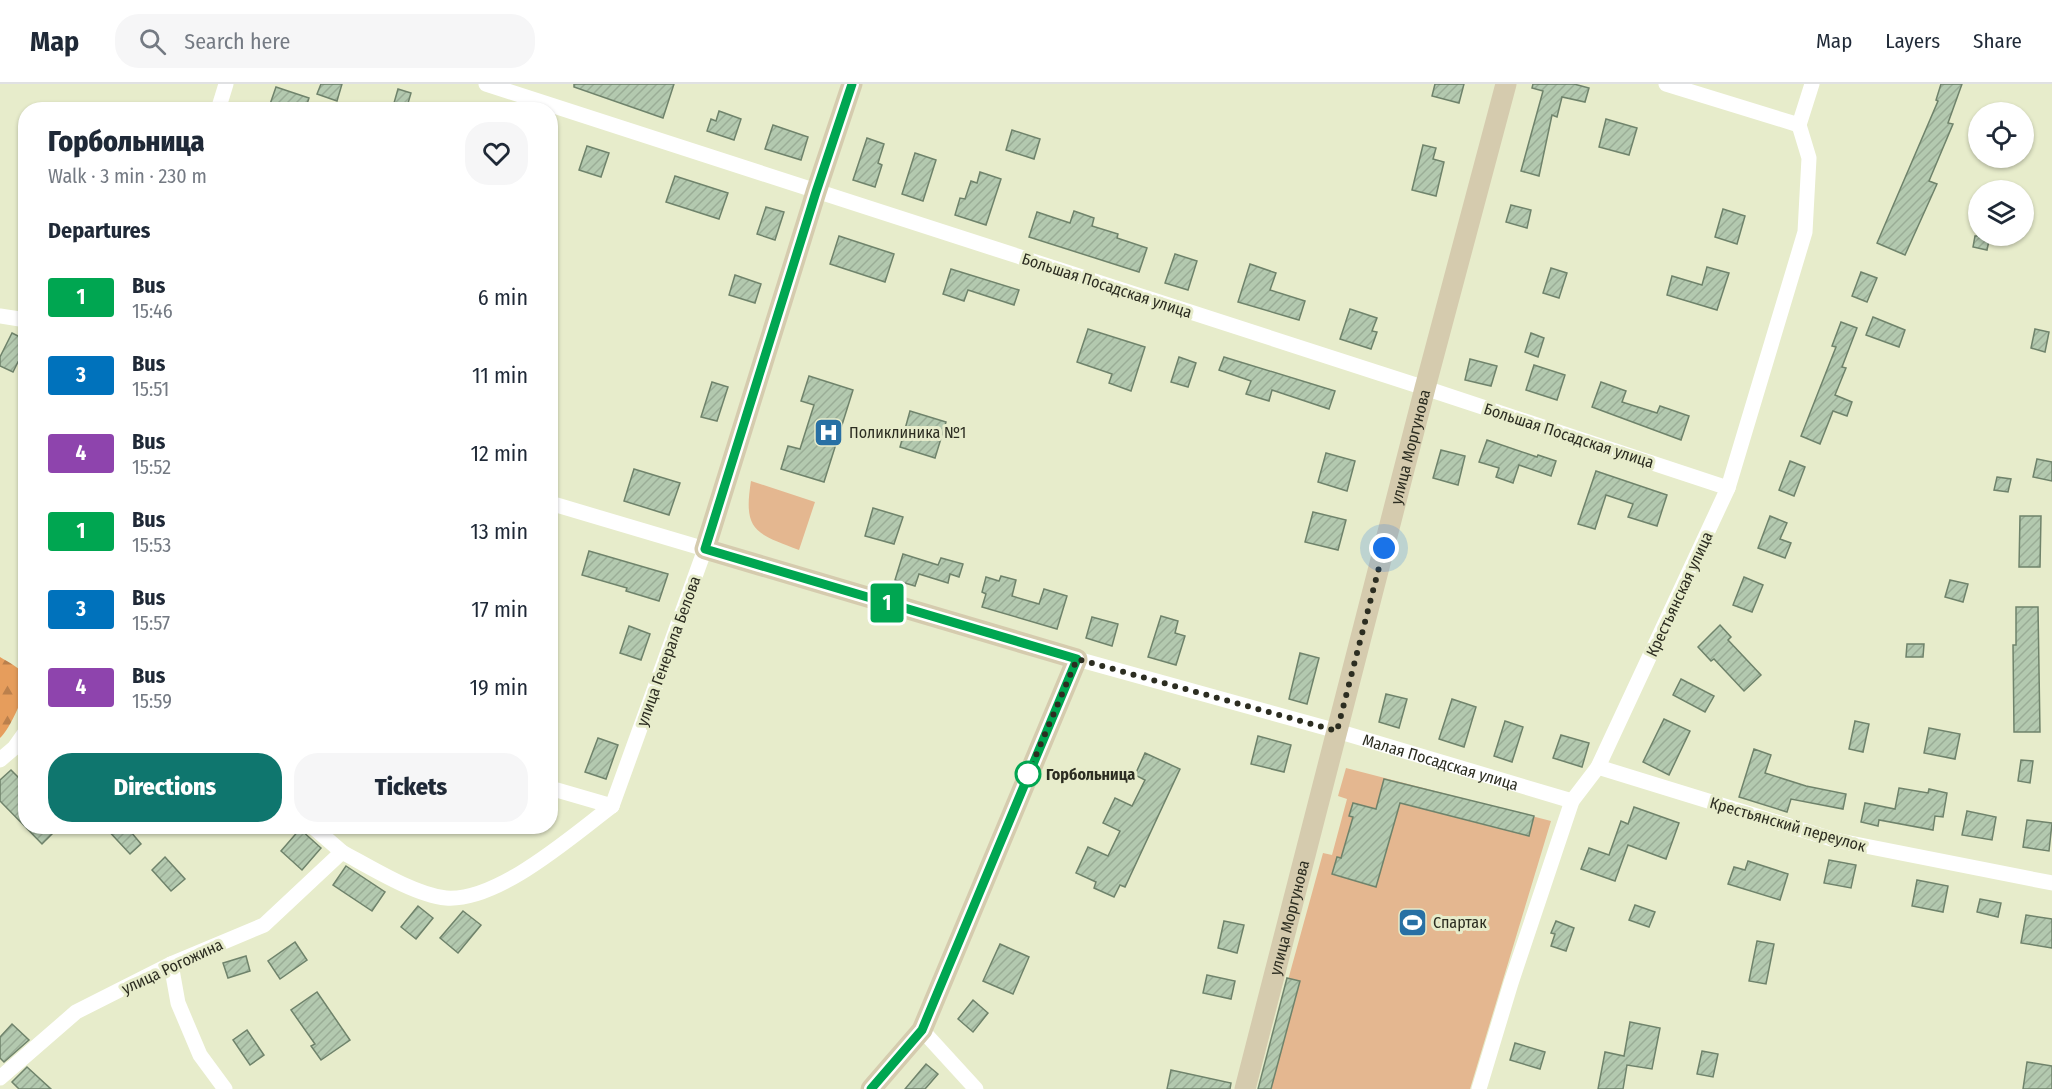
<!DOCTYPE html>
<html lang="en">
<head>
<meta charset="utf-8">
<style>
  :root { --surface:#fff; --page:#f6f6f7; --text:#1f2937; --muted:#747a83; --line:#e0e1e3; --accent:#0f766e }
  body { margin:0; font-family:"Fira Sans Condensed",sans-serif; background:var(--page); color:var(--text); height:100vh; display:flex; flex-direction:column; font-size:22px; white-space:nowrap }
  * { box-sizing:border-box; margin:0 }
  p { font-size:20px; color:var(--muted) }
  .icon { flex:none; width:33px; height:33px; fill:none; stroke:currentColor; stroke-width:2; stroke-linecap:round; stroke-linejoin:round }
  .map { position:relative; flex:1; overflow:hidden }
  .side { position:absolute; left:18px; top:18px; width:540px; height:732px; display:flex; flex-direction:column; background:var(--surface); border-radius:24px; box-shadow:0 2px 4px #0004 }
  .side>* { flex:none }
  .badge { padding:0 12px; border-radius:4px; font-size:21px; line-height:39px }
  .buttons { position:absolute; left:1968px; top:18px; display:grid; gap:12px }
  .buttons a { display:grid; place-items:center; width:66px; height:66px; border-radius:50%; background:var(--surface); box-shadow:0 2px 4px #0004; font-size:30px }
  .you { position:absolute; width:30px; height:30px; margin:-15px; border:4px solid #fff; border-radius:50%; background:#1a73e8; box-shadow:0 0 0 9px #1a73e833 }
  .map>.badge { position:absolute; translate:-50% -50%; box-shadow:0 0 0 3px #fff }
  h2 { padding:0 30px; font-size:22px; line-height:54px }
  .round { display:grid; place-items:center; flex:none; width:63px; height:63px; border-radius:24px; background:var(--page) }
  .overview { display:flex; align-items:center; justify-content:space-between; height:102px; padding:0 30px }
  h1 { font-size:28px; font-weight:800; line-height:45px }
  .cta { display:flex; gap:12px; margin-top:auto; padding:12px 30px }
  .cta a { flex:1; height:69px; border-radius:24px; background:var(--accent); color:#fff; font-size:24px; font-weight:800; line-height:69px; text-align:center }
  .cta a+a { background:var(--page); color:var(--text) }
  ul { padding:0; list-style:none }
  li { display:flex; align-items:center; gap:18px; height:78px; padding:0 30px }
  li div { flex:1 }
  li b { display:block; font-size:22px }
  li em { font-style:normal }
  li .badge { min-width:66px; font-weight:700; text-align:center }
  header { display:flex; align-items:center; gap:36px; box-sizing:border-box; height:84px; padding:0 30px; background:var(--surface); border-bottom:2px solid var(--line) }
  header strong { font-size:28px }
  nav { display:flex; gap:33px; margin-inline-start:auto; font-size:21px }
  .search { width:420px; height:54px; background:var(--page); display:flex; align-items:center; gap:15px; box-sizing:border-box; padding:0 21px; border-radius:24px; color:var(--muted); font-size:22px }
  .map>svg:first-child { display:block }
  .green { fill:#e4b790 }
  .forest { fill:url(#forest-firs) }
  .building { fill:url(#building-hatch); stroke:#6f836b; stroke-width:1.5 }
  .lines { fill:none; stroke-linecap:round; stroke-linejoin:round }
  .street { stroke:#fff; stroke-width:15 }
  .secondary { stroke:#d5cbae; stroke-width:21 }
  .line-casing { stroke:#fff; stroke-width:14 }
  .line { stroke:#00a651; stroke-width:9 }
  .walk { stroke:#2c2d21; stroke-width:6; stroke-dasharray:0 10.8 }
  .stop-dot { fill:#fff; stroke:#00a651; stroke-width:3 }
  .labels { text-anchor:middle; stroke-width:6; stroke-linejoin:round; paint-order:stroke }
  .street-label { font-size:16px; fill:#2c2d21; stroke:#e7eccb }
  .poi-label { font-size:16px; fill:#2c2d21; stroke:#e7eccb; text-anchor:start }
  .stop-label { font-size:16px; font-weight:bold; fill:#2c2d21; stroke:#e7eccb; text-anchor:start }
</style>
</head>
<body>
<header>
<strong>Map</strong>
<div class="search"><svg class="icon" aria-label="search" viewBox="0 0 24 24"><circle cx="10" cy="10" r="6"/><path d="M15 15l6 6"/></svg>Search here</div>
<nav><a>Map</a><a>Layers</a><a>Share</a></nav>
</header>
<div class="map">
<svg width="2052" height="1005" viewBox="0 0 2052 1005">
  <defs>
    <pattern id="forest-firs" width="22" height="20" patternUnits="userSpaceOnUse" patternTransform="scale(1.5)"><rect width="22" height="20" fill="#e69d5c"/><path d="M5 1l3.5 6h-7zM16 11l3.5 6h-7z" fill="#bb804c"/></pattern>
    <pattern id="building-hatch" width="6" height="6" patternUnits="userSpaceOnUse" patternTransform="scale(1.5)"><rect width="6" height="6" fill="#b3c9af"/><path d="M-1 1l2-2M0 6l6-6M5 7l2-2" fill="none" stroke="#9aad96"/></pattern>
  </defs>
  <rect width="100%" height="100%" fill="#e7eccb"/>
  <!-- green -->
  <g class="green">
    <path d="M751 397 815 418 799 466C755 449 743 447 751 397Z"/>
    <path d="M1346 684 1551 737 1470 1005H1258L1323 769 1332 771 1347 715 1338 712Z"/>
  </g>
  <!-- forest -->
  <path class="forest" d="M0 573C8 578 22 584 25 594 29 605 9 647 0 654Z"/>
  <!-- building -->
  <g class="building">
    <path d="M321 0H342L337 17 317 10Z"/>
    <path d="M574 0H674L663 34 574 3Z"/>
    <path d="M1435 0H1464L1459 19 1432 12Z"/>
    <path d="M1533 0H1574L1589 4 1585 18 1562 13 1557 33 1552 31 1539 92 1521 87 1543 7 1532 4Z"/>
    <path d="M1941 0H1962L1948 39 1953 40 1929 97 1937 100 1905 171 1877 159 1938 17 1936 16Z"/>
    <path d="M276 3 309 14 305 26H268Z"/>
    <path d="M398 5 411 9 406 26H392Z"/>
    <path d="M719 27 741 35 734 56 707 47 711 35 716 37Z"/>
    <path d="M1606 35 1637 44 1629 71 1599 63Z"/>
    <path d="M773 41 808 53 801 76 765 65Z"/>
    <path d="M1012 46 1040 55 1034 75 1006 66Z"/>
    <path d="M867 54 884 60 878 79 882 81 875 103 853 96Z"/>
    <path d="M1423 61 1436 64 1433 75 1444 78 1436 112 1412 106Z"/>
    <path d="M587 62 609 69 601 93 579 86Z"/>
    <path d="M915 69 936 76 923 117 902 110Z"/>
    <path d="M980 88 1001 95 986 141 955 131 960 114 965 115 971 97 977 99Z"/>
    <path d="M675 92 728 109 719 135 666 118Z"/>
    <path d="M1511 121 1531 126 1527 144 1506 138Z"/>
    <path d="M766 123 784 128 775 156 757 150Z"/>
    <path d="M1723 125 1745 132 1737 160 1715 153Z"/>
    <path d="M1074 127 1094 134 1092 142 1118 150 1117 154 1147 164 1139 188 1029 153 1037 128 1070 139Z"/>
    <path d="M839 152 894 170 885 198 830 180Z"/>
    <path d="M1975 152H1990L1987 166 1973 163Z"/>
    <path d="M1175 170 1197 177 1188 206 1165 199Z"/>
    <path d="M1250 180 1276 189 1270 206 1305 217 1299 236 1238 218Z"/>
    <path d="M1707 183 1729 189 1717 226 1667 211 1672 192 1702 201Z"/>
    <path d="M1551 184 1567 189 1559 214 1543 209Z"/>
    <path d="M951 185 1019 206 1014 221 968 206 964 217 943 210Z"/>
    <path d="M1861 188 1877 194 1867 218 1852 212Z"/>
    <path d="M735 191 761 200 755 219 729 211Z"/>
    <path d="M1350 225 1377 234 1372 247 1377 248 1371 265 1340 255Z"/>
    <path d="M1873 233 1905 246 1899 263 1866 251Z"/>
    <path d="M1841 238 1857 244 1842 283 1846 284 1835 311 1852 318 1847 332 1833 327 1820 360 1801 352 1836 263 1832 262Z"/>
    <path d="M1088 245 1145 263 1131 307 1109 299 1112 290 1077 278Z"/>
    <path d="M2035 245 2049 248 2045 268 2031 264Z"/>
    <path d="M12 249 26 256V281L18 278 13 288 0 282V273Z"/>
    <path d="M1531 249 1544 254 1538 273 1525 268Z"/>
    <path d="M1179 273 1196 279 1188 303 1171 298Z"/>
    <path d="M1224 273 1335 307 1329 325 1272 306 1269 317 1246 310 1251 297 1219 286Z"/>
    <path d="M1470 275 1497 282 1491 302 1465 296Z"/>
    <path d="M1534 281 1565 291 1557 316 1526 306Z"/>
    <path d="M809 292 853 306 824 398 781 385 788 362 800 365 814 321 801 317Z"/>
    <path d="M712 298 728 303 717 337 701 333Z"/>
    <path d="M1601 298 1626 307 1622 318 1657 329 1660 322 1689 332 1681 356 1592 323Z"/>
    <path d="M910 327 946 338 935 374 900 363Z"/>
    <path d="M1487 356 1537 373 1538 371 1556 377 1551 392 1519 381 1513 399 1496 393 1499 384 1479 378Z"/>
    <path d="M1441 366 1465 372 1458 401 1433 394Z"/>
    <path d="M1326 369 1355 377 1347 407 1318 398Z"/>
    <path d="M2037 375 2052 378V397L2033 393Z"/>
    <path d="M1790 377 1805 383 1794 412 1779 406Z"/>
    <path d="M634 385 680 399 669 431 624 417Z"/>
    <path d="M1596 387 1667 411 1657 442 1628 433 1633 420 1606 411 1595 445 1578 440Z"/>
    <path d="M1997 393 2011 395 2008 408 1994 406Z"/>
    <path d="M873 424 903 433 894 460 865 452Z"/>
    <path d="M1313 428 1346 436 1338 466 1305 458Z"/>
    <path d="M1770 432 1787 439 1780 455 1791 459 1785 474 1758 464Z"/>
    <path d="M2020 432H2041L2040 483H2019Z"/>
    <path d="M589 467 668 490 659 517 626 507 627 504 582 491Z"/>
    <path d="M903 470 938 481 941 474 963 480 959 493 950 490 948 499 919 490 915 502 895 496Z"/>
    <path d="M1001 492 1016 496 1012 512 1039 520 1044 505 1067 512 1057 545 982 523 986 510 982 508 986 493 999 497Z"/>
    <path d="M1744 493 1763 501 1752 528 1733 521Z"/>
    <path d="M1950 496 1968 500 1963 518 1945 513Z"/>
    <path d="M2016 523H2038L2040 648H2014L2013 561H2016Z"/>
    <path d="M1161 532 1178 537 1175 549 1185 552 1176 581 1148 573Z"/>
    <path d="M1092 533 1118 540 1112 562 1086 554Z"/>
    <path d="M1720 541 1731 553 1728 556 1761 591 1744 607 1714 575 1711 577 1698 563Z"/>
    <path d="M629 542 650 550 641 576 620 569Z"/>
    <path d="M1907 560H1924L1923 573H1906Z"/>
    <path d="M1300 569 1319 574 1307 620 1289 615Z"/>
    <path d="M1681 595 1714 612 1705 628 1673 611Z"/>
    <path d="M1386 610 1407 615 1399 644 1379 638Z"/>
    <path d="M1452 615 1476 623 1464 663 1439 655Z"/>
    <path d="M1664 635 1690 647 1669 691 1643 678Z"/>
    <path d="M1505 637 1523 643 1512 678 1494 672Z"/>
    <path d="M1855 637 1869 640 1863 668 1849 665Z"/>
    <path d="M1929 644 1960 650 1955 675 1924 669Z"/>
    <path d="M1561 651 1589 659 1582 683 1553 674Z"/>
    <path d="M1258 652 1291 661 1284 688 1251 680Z"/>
    <path d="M598 654 618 661 606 695 585 688Z"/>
    <path d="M1754 665 1771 671 1765 689 1806 702 1846 710 1843 725 1791 715 1787 728 1739 713Z"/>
    <path d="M1145 669 1180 685 1125 803 1120 801 1114 813 1094 804 1096 798 1076 789 1088 763 1108 772 1120 747 1103 739 1115 714 1132 722 1145 696 1135 691Z"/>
    <path d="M2021 676 2033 677 2030 699 2018 697Z"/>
    <path d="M11 686 26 701V742H60L42 760 0 717V696Z"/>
    <path d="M1384 695 1534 732 1529 752 1400 719 1376 803 1332 790 1337 773 1341 774 1353 733 1349 732 1353 719 1376 725Z"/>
    <path d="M1899 704 1928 709 1929 705 1947 709 1943 733 1935 732 1933 746 1879 736 1878 742 1861 738 1865 719 1895 725Z"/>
    <path d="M1634 723 1679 739 1666 775 1628 761 1615 797 1581 785 1589 764 1609 771 1621 737 1628 740Z"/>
    <path d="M1967 727 1996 733 1992 756 1962 751Z"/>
    <path d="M2027 736 2052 739 2049 767 2023 763Z"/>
    <path d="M104 742H126L141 760 130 770Z"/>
    <path d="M300 745 321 764 302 786 281 767Z"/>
    <path d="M165 773 185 795 171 807 152 786Z"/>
    <path d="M1829 776 1856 781 1851 804 1824 799Z"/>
    <path d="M1748 777 1788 790 1780 816 1728 800 1734 783 1745 786Z"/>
    <path d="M346 782 385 808 372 827 333 801Z"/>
    <path d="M1917 796 1948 802 1943 828 1912 822Z"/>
    <path d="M1980 815 2001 819 1998 833 1977 828Z"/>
    <path d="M1635 821 1655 828 1649 843 1629 836Z"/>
    <path d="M418 822 433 834 416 855 401 843Z"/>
    <path d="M463 827 481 841 458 869 440 854Z"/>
    <path d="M2026 831 2052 835V864L2021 859Z"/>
    <path d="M1224 837 1244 841 1237 869 1218 864Z"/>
    <path d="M1556 837 1574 844 1566 867 1551 862 1555 850 1551 849Z"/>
    <path d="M1757 857 1774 860 1766 900 1749 897Z"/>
    <path d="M295 858 307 876 280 895 268 877Z"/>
    <path d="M1000 860 1029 873 1013 910 983 897Z"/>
    <path d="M246 872 250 887 228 894 223 879Z"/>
    <path d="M1207 891 1235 897 1231 915 1203 909Z"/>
    <path d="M1287 894 1300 897 1271 1005H1258Z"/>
    <path d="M317 908 350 956 321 976 311 962 315 960 291 926Z"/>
    <path d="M973 916 988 929 973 948 958 935Z"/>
    <path d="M1630 938 1660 944 1652 985 1627 981 1623 1005H1598L1605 968 1624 972Z"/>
    <path d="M12 940 29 956 4 978 0 974V953Z"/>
    <path d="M247 946 264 971 250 981 233 956Z"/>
    <path d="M1515 959 1545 968 1540 985 1510 976Z"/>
    <path d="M1702 967 1718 970 1713 993 1697 990Z"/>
    <path d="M2027 978 2052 982V1005H2023Z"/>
    <path d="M926 980 938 990 925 1005H905Z"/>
    <path d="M27 983 51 1005H19L12 998Z"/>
    <path d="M1171 986 1231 999 1230 1005H1167Z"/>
  </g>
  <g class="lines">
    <!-- street -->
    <g class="street">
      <path d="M486 0 1425 304 1728 404"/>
      <path d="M1666 0 1799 41"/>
      <path d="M218 26 226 0"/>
      <path d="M0 232 26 236"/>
      <path d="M550 419 705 465 612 722"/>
      <path id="s1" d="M1077 575 1337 647 1572 717"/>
      <path d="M0 676 14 664 26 647"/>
      <path d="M1598 683 1835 756 2052 799"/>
      <path d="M550 704 612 722"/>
      <path d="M312 742 342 768"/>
      <path d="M171 880 178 919 200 971 225 1005"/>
      <path d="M922 946 976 1005"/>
      <path d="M0 994 76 928 171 880 264 841 342 768C370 783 415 811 446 814 498 818 572 752 612 722"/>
      <path d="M1479 1005 1511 899 1572 717 1598 683 1728 404 1805 148 1809 74 1799 41 1812 0"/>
    </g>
    <!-- secondary -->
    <g class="secondary">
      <path d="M852 0 816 108 705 465 1077 575 922 946 871 1005"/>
      <path id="s2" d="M1245 1005 1425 304 1506 0"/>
    </g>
  </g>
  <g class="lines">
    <defs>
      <path id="line" d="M852 0 816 108 705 465 1077 575 922 946 871 1005"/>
    </defs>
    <!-- line casing -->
    <use href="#line" class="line-casing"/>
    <!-- line -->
    <use href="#line" class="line"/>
    <!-- walk -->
    <path class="walk" d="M1028 690 1077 575 1337 647 1384 464"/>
  </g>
  <!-- icons -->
  <defs>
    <symbol id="hospital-square" viewBox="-11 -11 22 22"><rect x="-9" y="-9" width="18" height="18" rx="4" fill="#2870a4" stroke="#e7eccb"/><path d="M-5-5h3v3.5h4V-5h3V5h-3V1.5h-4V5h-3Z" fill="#fff"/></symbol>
    <symbol id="stadium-square" viewBox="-11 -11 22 22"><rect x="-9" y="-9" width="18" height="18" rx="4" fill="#2870a4" stroke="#e7eccb"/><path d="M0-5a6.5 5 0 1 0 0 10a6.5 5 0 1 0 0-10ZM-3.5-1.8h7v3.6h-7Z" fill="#fff"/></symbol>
  </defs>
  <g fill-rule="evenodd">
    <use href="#hospital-square" x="812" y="332" width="33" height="33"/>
    <use href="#stadium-square" x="1396" y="822" width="33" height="33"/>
  </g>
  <!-- markers -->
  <circle class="stop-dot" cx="1028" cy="690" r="12"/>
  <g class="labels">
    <!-- street labels -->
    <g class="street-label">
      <text transform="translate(1107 201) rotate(18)" y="6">Большая Посадская улица</text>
      <text transform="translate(1569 351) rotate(18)" y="6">Большая Посадская улица</text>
      <text dy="6" stroke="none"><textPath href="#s2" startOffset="663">улица Моргунова</textPath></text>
      <text transform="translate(1679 510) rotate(-65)" y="6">Крестьянская улица</text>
      <text transform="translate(668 567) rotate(-70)" y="6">улица Генерала Белова</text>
      <text dy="6" stroke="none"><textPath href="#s1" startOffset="378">Малая Посадская улица</textPath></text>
      <text transform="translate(1788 740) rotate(16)" y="6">Крестьянский переулок</text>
      <text dy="6" stroke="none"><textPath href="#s2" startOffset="177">улица Моргунова</textPath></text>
      <text transform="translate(172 882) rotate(-25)" y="6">улица Рогожина</text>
    </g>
    <!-- poi labels -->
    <g class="poi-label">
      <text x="849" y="354">Поликлиника №1</text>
      <text x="1433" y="844">Спартак</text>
    </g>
    <!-- stop labels -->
    <g class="stop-label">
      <text x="1046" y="696">Горбольница</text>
    </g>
  </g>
</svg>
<div class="buttons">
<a><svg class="icon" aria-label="locate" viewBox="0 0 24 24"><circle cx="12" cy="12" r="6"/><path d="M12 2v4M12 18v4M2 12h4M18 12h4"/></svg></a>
<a><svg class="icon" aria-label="layers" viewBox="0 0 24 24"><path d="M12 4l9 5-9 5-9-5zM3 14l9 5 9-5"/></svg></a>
</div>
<div class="you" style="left:1384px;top:464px"></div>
<b class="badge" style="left:887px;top:519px;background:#00a651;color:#fff">1</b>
<section class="side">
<div class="overview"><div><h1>Горбольница</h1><p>Walk · 3 min · 230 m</p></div><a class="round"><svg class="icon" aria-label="heart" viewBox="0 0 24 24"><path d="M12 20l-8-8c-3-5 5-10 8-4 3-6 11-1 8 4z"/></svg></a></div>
<h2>Departures</h2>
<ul>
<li><span class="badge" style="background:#00a651;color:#fff">1</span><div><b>Bus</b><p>15:46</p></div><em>6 min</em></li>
<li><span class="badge" style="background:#0072bc;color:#fff">3</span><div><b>Bus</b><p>15:51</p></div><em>11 min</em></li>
<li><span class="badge" style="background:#8e44ad;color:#fff">4</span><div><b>Bus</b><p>15:52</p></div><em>12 min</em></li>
<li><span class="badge" style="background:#00a651;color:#fff">1</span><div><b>Bus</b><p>15:53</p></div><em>13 min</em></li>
<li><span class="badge" style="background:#0072bc;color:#fff">3</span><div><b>Bus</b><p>15:57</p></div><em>17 min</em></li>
<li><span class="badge" style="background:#8e44ad;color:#fff">4</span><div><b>Bus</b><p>15:59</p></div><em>19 min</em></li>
</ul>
<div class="cta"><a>Directions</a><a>Tickets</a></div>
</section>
</div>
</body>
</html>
